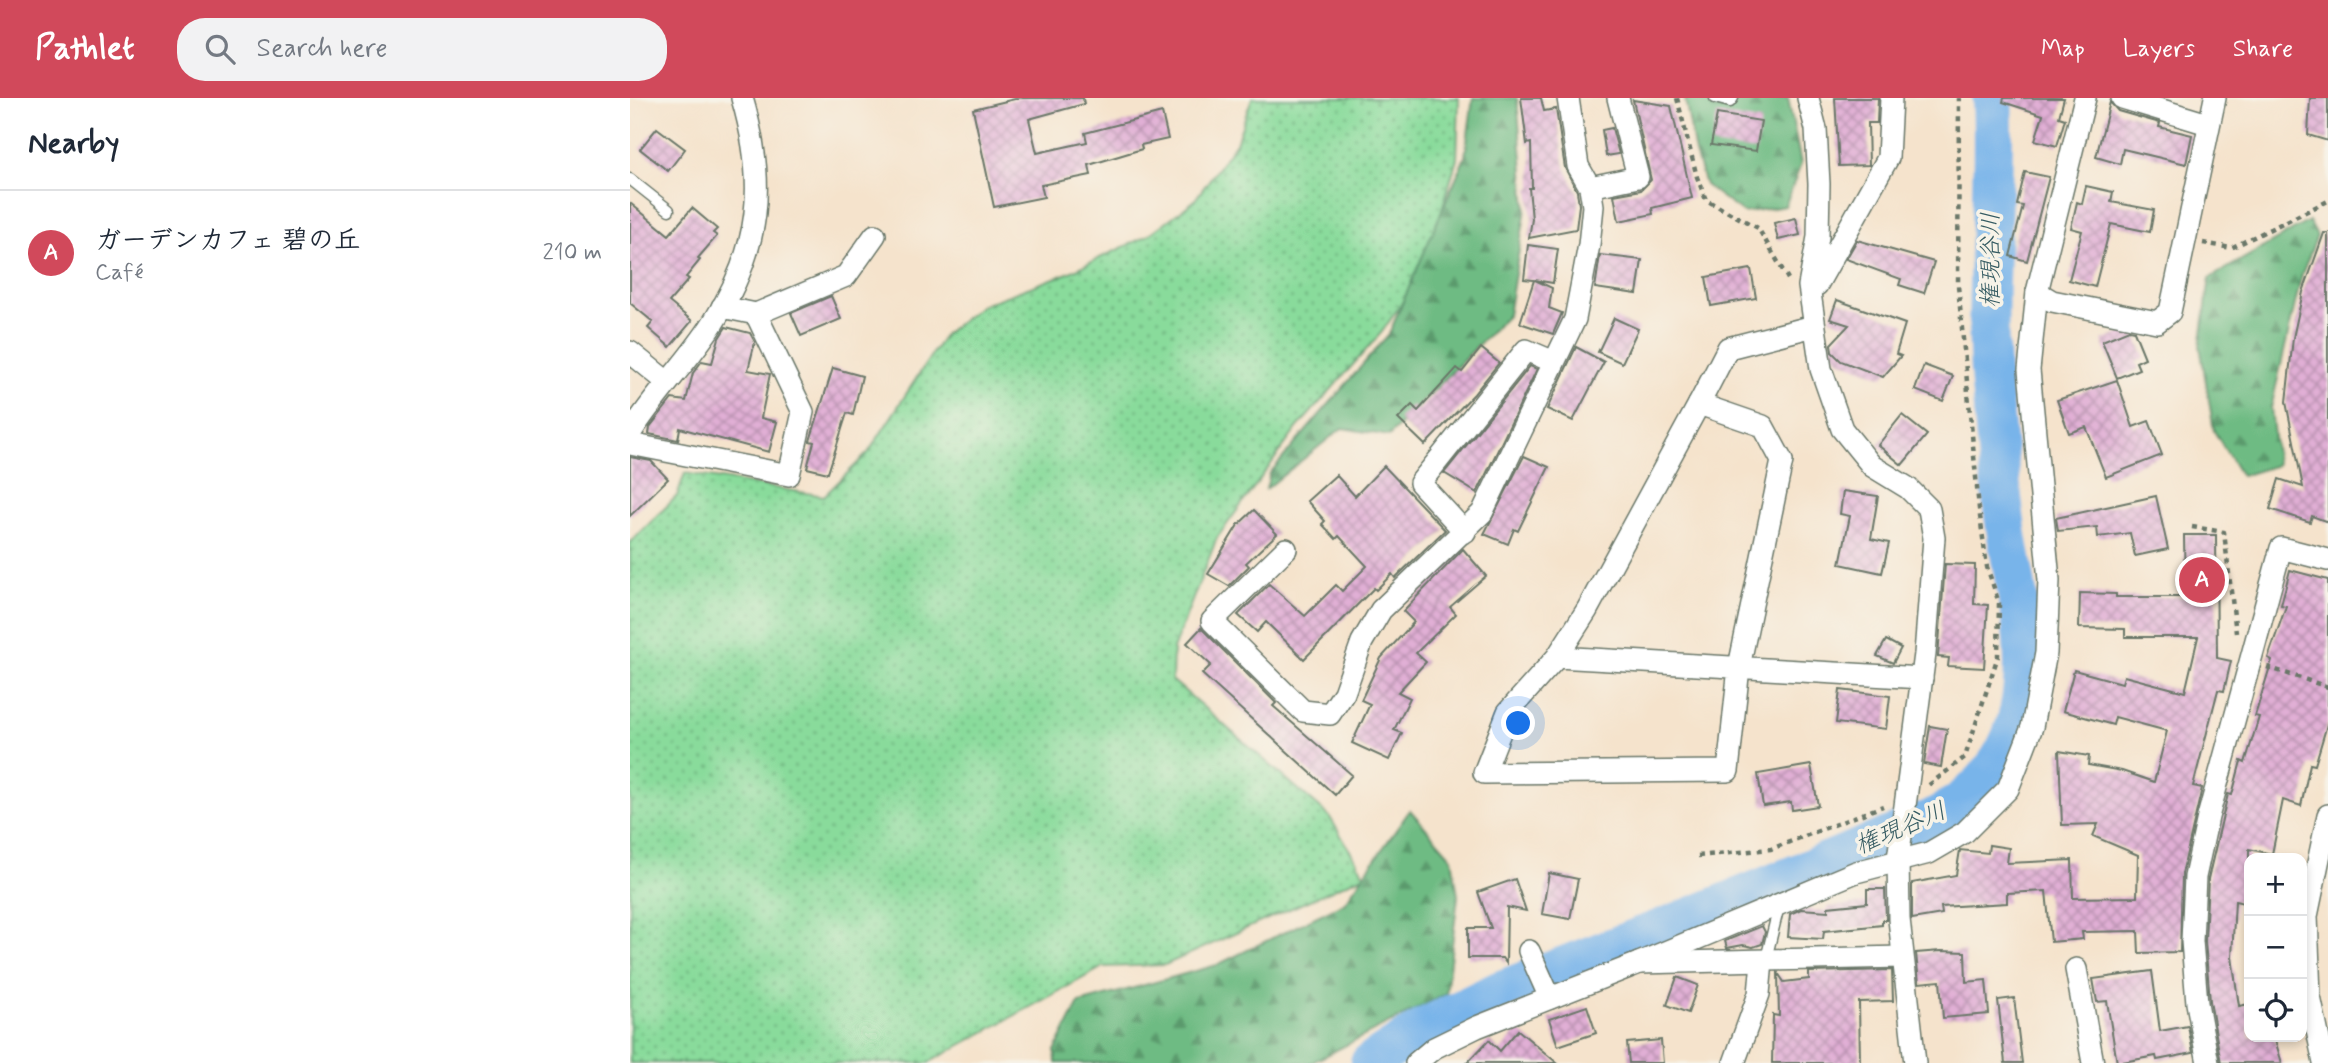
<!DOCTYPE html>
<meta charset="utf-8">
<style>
body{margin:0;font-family:Mynerve,"Klee One",sans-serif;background:#f2f2f3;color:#1f2937}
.controls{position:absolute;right:21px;bottom:21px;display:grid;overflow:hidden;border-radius:14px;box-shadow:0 4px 10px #0003}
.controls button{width:63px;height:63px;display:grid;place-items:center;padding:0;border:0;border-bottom:2px solid #e0e1e3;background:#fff;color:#1f2937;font:35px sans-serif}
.you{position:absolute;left:889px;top:626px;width:24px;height:24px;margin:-18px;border:5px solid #fff;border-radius:50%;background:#1a73e8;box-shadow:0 0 0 10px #1a73e833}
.badge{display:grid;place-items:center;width:46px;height:46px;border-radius:50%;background:#d1495b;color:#fff;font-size:23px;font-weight:700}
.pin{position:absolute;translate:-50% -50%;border:4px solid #fff;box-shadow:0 2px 7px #0006}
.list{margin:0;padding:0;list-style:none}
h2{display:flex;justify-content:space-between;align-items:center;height:91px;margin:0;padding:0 28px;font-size:30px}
h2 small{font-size:23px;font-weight:400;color:#747a83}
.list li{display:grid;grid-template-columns:46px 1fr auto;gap:21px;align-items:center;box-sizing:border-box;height:126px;padding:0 28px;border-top:2px solid #e0e1e3}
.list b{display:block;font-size:26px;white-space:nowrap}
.list p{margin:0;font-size:23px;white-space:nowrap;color:#747a83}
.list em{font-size:23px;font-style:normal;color:#747a83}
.icon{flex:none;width:38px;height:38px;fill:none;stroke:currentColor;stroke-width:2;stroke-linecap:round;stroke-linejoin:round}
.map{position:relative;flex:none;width:1698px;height:965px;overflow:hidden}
header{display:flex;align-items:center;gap:42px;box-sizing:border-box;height:98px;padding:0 35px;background:#d1495b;color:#fff}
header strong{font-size:33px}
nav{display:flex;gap:38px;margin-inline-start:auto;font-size:24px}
.search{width:490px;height:63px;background:#f2f2f3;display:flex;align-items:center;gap:18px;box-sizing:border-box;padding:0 24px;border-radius:28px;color:#747a83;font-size:26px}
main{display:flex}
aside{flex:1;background:#fff}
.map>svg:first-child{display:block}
.grass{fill:url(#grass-dots);stroke:#548c68;stroke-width:2}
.forest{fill:url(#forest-firs);stroke:#467c5c;stroke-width:2}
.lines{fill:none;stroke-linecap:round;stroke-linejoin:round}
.river{stroke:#78b4ea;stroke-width:40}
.building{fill:url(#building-cross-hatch)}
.lane-casing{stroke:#6a7769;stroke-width:13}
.street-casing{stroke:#6a7769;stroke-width:24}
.path{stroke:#6a7769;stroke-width:4.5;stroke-dasharray:5 5;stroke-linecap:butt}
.lane{stroke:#fff;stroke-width:10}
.street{stroke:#fff;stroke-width:21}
.labels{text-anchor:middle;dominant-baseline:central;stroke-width:7;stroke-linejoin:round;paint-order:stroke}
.water-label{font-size:24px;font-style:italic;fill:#355b62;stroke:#f7f3e8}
</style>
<header>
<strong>Pathlet</strong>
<div class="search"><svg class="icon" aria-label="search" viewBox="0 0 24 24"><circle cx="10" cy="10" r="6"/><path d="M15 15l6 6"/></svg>Search here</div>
<nav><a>Map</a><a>Layers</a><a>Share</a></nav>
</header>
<main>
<aside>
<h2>Nearby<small></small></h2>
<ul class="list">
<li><span class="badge">A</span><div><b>ガーデンカフェ 碧の丘</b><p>Café</p></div><em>210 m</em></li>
</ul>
</aside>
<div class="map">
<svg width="1698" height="965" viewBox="0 0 1698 965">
<defs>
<pattern id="grass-dots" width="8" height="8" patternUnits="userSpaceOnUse" patternTransform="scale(1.75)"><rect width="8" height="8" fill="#89db9b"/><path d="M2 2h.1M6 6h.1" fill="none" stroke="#6fb37f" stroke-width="1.8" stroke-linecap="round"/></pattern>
<pattern id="forest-firs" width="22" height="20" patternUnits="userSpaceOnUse" patternTransform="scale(1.75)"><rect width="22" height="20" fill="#6ebb83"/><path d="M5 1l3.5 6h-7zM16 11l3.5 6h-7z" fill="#5a996c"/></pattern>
<pattern id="building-cross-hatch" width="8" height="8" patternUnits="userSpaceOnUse" patternTransform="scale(1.75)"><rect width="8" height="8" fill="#e1afd5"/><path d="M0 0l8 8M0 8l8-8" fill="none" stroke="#b690ae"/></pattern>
</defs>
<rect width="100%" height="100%" fill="#f7f3e8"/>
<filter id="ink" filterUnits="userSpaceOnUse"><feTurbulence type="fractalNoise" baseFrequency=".0143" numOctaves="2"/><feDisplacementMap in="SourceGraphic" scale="14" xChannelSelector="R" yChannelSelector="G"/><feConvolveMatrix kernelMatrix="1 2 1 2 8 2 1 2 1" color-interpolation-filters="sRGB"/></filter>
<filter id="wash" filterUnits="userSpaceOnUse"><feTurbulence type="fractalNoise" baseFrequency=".00686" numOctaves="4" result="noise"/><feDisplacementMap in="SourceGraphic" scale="28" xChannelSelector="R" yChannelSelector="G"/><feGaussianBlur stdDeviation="1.57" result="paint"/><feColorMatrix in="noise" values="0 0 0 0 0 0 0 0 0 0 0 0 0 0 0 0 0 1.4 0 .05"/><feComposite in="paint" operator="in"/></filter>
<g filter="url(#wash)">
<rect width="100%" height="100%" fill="#f5e3cc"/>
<polygon class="grass" points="622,0 829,0 827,61 807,128 784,187 752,234 668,329 587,440 543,551 542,582 699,718 735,777 535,867 473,869 298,965 0,965 0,445 47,398 55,375 194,398 238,355 315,236 352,207 438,175 517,138 564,103 606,45"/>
<g class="forest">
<polygon points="843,0 887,0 896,111 878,217 759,338 712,330 636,391 640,375 759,236 835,59"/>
<polygon points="1055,0 1158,0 1171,66 1155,108 1113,115 1075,87 1065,55"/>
<polygon points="1679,123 1687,138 1672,176 1641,310 1647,367 1611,378 1584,333 1570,248 1580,180"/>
<polygon points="780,712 822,760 828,798 816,896 681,965 426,965 425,953 449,905 587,867 714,805"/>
</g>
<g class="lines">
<path class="river" d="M740,965L795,929L869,893L1049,824L1302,721C1346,699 1378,663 1389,614C1403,551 1384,487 1375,424C1369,379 1365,333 1361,287C1353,192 1367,95 1362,0"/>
</g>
<g id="blocks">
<g class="building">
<polygon points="389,0 453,0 454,6 399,21 407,55 457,44 455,35 532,15 538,41 511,47 512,51 459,67 461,77 411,87 414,99 364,109 343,11"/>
<polygon points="891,0 911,0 914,13 926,11 935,70 947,93 949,107 946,131 899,140 902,121 899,90 902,90 901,45 897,46"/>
<polygon points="1205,0 1248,0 1247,25 1238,25 1239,67 1209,68"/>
<polygon points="1374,0 1434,0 1429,19 1435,21 1427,48 1405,42 1413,17 1373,4"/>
<polygon points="1680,0 1698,0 1698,43 1678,37"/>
<polygon points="1003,2 1041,8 1062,100 1022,110 1023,116 989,123 984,97 1011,92 1021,82"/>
<polygon points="1480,4 1488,13 1530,25 1529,29 1562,37 1556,66 1493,51 1490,66 1466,59"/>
<polygon points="1087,16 1131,23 1126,53 1081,47"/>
<polygon points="27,30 55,51 38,73 10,51"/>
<polygon points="982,30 989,56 976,58 972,32"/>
<polygon points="1395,74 1419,79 1397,163 1380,158 1393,108 1387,107"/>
<polygon points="1456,88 1483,94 1481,104 1524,112 1520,134 1481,126 1465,189 1439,182 1452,133 1441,130 1447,104 1452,106"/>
<polygon points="0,105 39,137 62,110 87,131 83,135 87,138 68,160 70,162 56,179 59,181 39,204 62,223 40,249 18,230 23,224 0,205"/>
<polygon points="1166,120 1170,137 1148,142 1144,125"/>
<polygon points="1694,135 1698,135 1698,424 1682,418 1680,424 1640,411 1649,381 1673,389 1656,304 1663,240 1673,194"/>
<polygon points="1227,142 1304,164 1294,195 1269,187 1271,181 1216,161"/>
<polygon points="898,147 928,151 923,185 905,182 922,190 919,210 932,215 923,236 890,225 904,182 894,181"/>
<polygon points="970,157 1012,162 1007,196 965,190"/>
<polygon points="1121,171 1126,200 1081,208 1076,179"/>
<polygon points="201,198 211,221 171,238 161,215"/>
<polygon points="1207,202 1275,226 1266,256 1271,258 1253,279 1211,263 1202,254 1201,246 1219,227 1200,221"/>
<polygon points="984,220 1008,231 992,265 968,254"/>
<polygon points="96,229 120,235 125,244 118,272 140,276 131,320 147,324 139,354 50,330 48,342 19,336 20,329 42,301 56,303 63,275 72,263 82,265 89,240"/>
<polygon points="1499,232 1504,233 1515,260 1506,264 1509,271 1487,280 1472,243"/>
<polygon points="946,249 974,264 943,323 917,311"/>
<polygon points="851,250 869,265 844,296 795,347 768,321 782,307 788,313 827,270 832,274"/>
<polygon points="1294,267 1323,278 1313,303 1285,292"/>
<polygon points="900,268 907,271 847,395 814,375"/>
<polygon points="203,270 232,278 223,317 217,315 198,375 177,370 184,344 180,343"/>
<polygon points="1487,282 1503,329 1519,323 1532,357 1476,379 1456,329 1439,335 1427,302"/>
<polygon points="1272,317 1297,337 1272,367 1248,347"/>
<polygon points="894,358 919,369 888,433 884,431 878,446 854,436"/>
<polygon points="0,359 21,363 38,381 0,418"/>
<polygon points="754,368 815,432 765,480 762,476 746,492 744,490 674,561 636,524 627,534 608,517 639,486 675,518 706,487 712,493 737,468 709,438 706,441 692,426 695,423 677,403 706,377 725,398"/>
<polygon points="1213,393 1248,398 1241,441 1259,445 1252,475 1210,466 1220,418 1210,416"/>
<polygon points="1526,398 1538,451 1505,458 1500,435 1468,439 1467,429 1428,433 1426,420"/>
<polygon points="624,412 647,436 616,465 619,468 599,488 578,476 608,427"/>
<polygon points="1554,437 1586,437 1587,560 1601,563 1594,593 1588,592 1563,688 1572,690 1552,776 1550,854 1509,855 1508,833 1452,834 1453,841 1421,844 1416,793 1377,795 1377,805 1311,809 1312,816 1282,821 1282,785 1326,777 1330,752 1358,755 1359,747 1379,750 1377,765 1442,762 1443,800 1507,799 1508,757 1463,738 1468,726 1432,727 1429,653 1459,658 1458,667 1492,673 1524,684 1537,633 1485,619 1483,627 1433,613 1444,572 1492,585 1494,578 1555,594 1568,539 1495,539 1495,531 1449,530 1450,495 1486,496 1486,499 1555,499"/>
<polygon points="833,451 856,478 820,509 826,516 786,555 796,564 768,594 780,600 764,632 772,635 759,662 722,645 740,606 731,602 751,560 784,524 773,513"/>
<polygon points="1315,466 1345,467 1344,506 1358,507 1354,570 1318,568 1319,560 1308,559"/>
<polygon points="1660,472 1698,482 1698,623 1685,667 1680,666 1671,708 1653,702 1642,756 1619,751 1619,806 1605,803 1602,859 1609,908 1619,906 1619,939 1644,939 1652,965 1591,965 1580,903 1575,843 1578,781 1598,696 1602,697 1611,663 1615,665 1629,619 1625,618 1642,562 1638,560 1656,508 1651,507"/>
<polygon points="571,530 646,605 643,608 722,677 705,697 572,576 581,567 557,545"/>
<polygon points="1256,542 1271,550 1263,565 1247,558"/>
<polygon points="1210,592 1260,598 1256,631 1206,625"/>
<polygon points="1300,628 1317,631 1311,669 1294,666"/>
<polygon points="1181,667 1188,708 1162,712 1161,704 1133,708 1128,676"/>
<polygon points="919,775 948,781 940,821 912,816"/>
<polygon points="885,781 896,813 877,809 876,865 872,860 838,860 838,830 861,830 848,794"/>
<polygon points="1237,791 1255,791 1256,822 1252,822 1252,827 1194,833 1193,841 1158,839 1160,816 1171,811 1198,813 1198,809 1237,805"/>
<polygon points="1132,828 1135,834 1132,846 1123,849 1113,847 1097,850 1095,843"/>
<polygon points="1311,853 1335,854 1336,884 1356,882 1359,916 1313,920 1310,883 1289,885 1286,855"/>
<polygon points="1262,872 1263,903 1229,904 1230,965 1142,965 1143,917 1149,918 1148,875 1154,884 1179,881 1179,874"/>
<polygon points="1522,873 1530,933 1558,928 1563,955 1527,962 1526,958 1487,965 1477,903 1467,904 1463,881"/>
<polygon points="1047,879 1068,887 1058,915 1037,907"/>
<polygon points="1384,900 1392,965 1375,965 1368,902"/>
<polygon points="957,908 966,935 928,948 919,921"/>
<polygon points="888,932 927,965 837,965 859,942 870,953"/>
<polygon points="1031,942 1033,965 999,965 997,945"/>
</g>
</g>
</g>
<g filter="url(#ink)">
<use href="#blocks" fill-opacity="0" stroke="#6a7769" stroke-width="2"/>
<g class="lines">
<defs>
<g id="lane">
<polyline points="1085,0 1100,4 1103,0"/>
<polyline points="0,81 39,112"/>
<polyline points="1133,862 1138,853 1149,808"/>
</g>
<g id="street">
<polyline points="1178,0 1186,31 1189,86 1188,139 1179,188 1191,271 1212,331 1242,368 1278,390 1299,411 1304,440 1295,556 1268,761 1269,821 1285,965"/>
<polyline points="1492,0 1578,26"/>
<polyline points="960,89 1008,79 988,0"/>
<polyline points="1187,187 1258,60 1261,0"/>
<polyline points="1407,194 1422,203 1527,224 1540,214 1585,0"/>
<polyline points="126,216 216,178 245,137"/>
<polyline points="0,254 37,284"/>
<polyline points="1069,306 1098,250 1184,228"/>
<path d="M0,336C24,297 58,264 83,225C131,150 137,85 112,0"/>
<polyline points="0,346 159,377 173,314 126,216 92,209"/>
<polyline points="835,434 790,385 896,252 924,264"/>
<polyline points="656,451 582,523 673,613 700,616 714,595 732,544 751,512 852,415 945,221 959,147 963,108 960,89 948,68 938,0"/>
<polyline points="927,559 957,512 1069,306 1133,328 1152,363 1109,569 1098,673 854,675 878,614 927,559 1292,580"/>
<polyline points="899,853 920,900"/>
<polyline points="1009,865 1226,774 1299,755 1335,734 1378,691 1402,629 1416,555 1419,482 1399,272 1407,194 1455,0"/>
<polyline points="1446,871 1463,965"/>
<polyline points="786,965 804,950 847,929 1009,865 1272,859"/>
<polyline points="1104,965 1129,896 1132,863"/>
<polyline points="1578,965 1567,905 1562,843 1565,779 1578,719 1651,450 1698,462"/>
<polyline points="1694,965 1680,899 1677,818 1698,717"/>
</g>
</defs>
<use href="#lane" class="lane-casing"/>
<use href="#street" class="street-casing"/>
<g class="path">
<polyline points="1047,0 1067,79 1076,102 1128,130 1158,181"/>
<polyline points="1573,145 1601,150 1698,103"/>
<polyline points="1562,429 1594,434 1606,535"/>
<polyline points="1637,569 1698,589"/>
<polyline points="1299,687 1335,659 1368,558 1369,505 1357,469 1349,411 1328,188 1329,0"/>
<polyline points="1068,758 1141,751 1253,708"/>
</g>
<use href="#lane" class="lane"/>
<use href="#street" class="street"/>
</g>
</g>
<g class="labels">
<g class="water-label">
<text transform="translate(1361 162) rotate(-90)">権現谷川</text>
<text transform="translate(1271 731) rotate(-23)">権現谷川</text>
</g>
</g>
</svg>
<div class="controls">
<button>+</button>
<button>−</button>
<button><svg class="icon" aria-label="locate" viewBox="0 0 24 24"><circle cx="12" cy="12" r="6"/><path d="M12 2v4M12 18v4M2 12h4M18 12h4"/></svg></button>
</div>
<div class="you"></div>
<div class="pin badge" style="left:1572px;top:482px">A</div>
</div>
</main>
